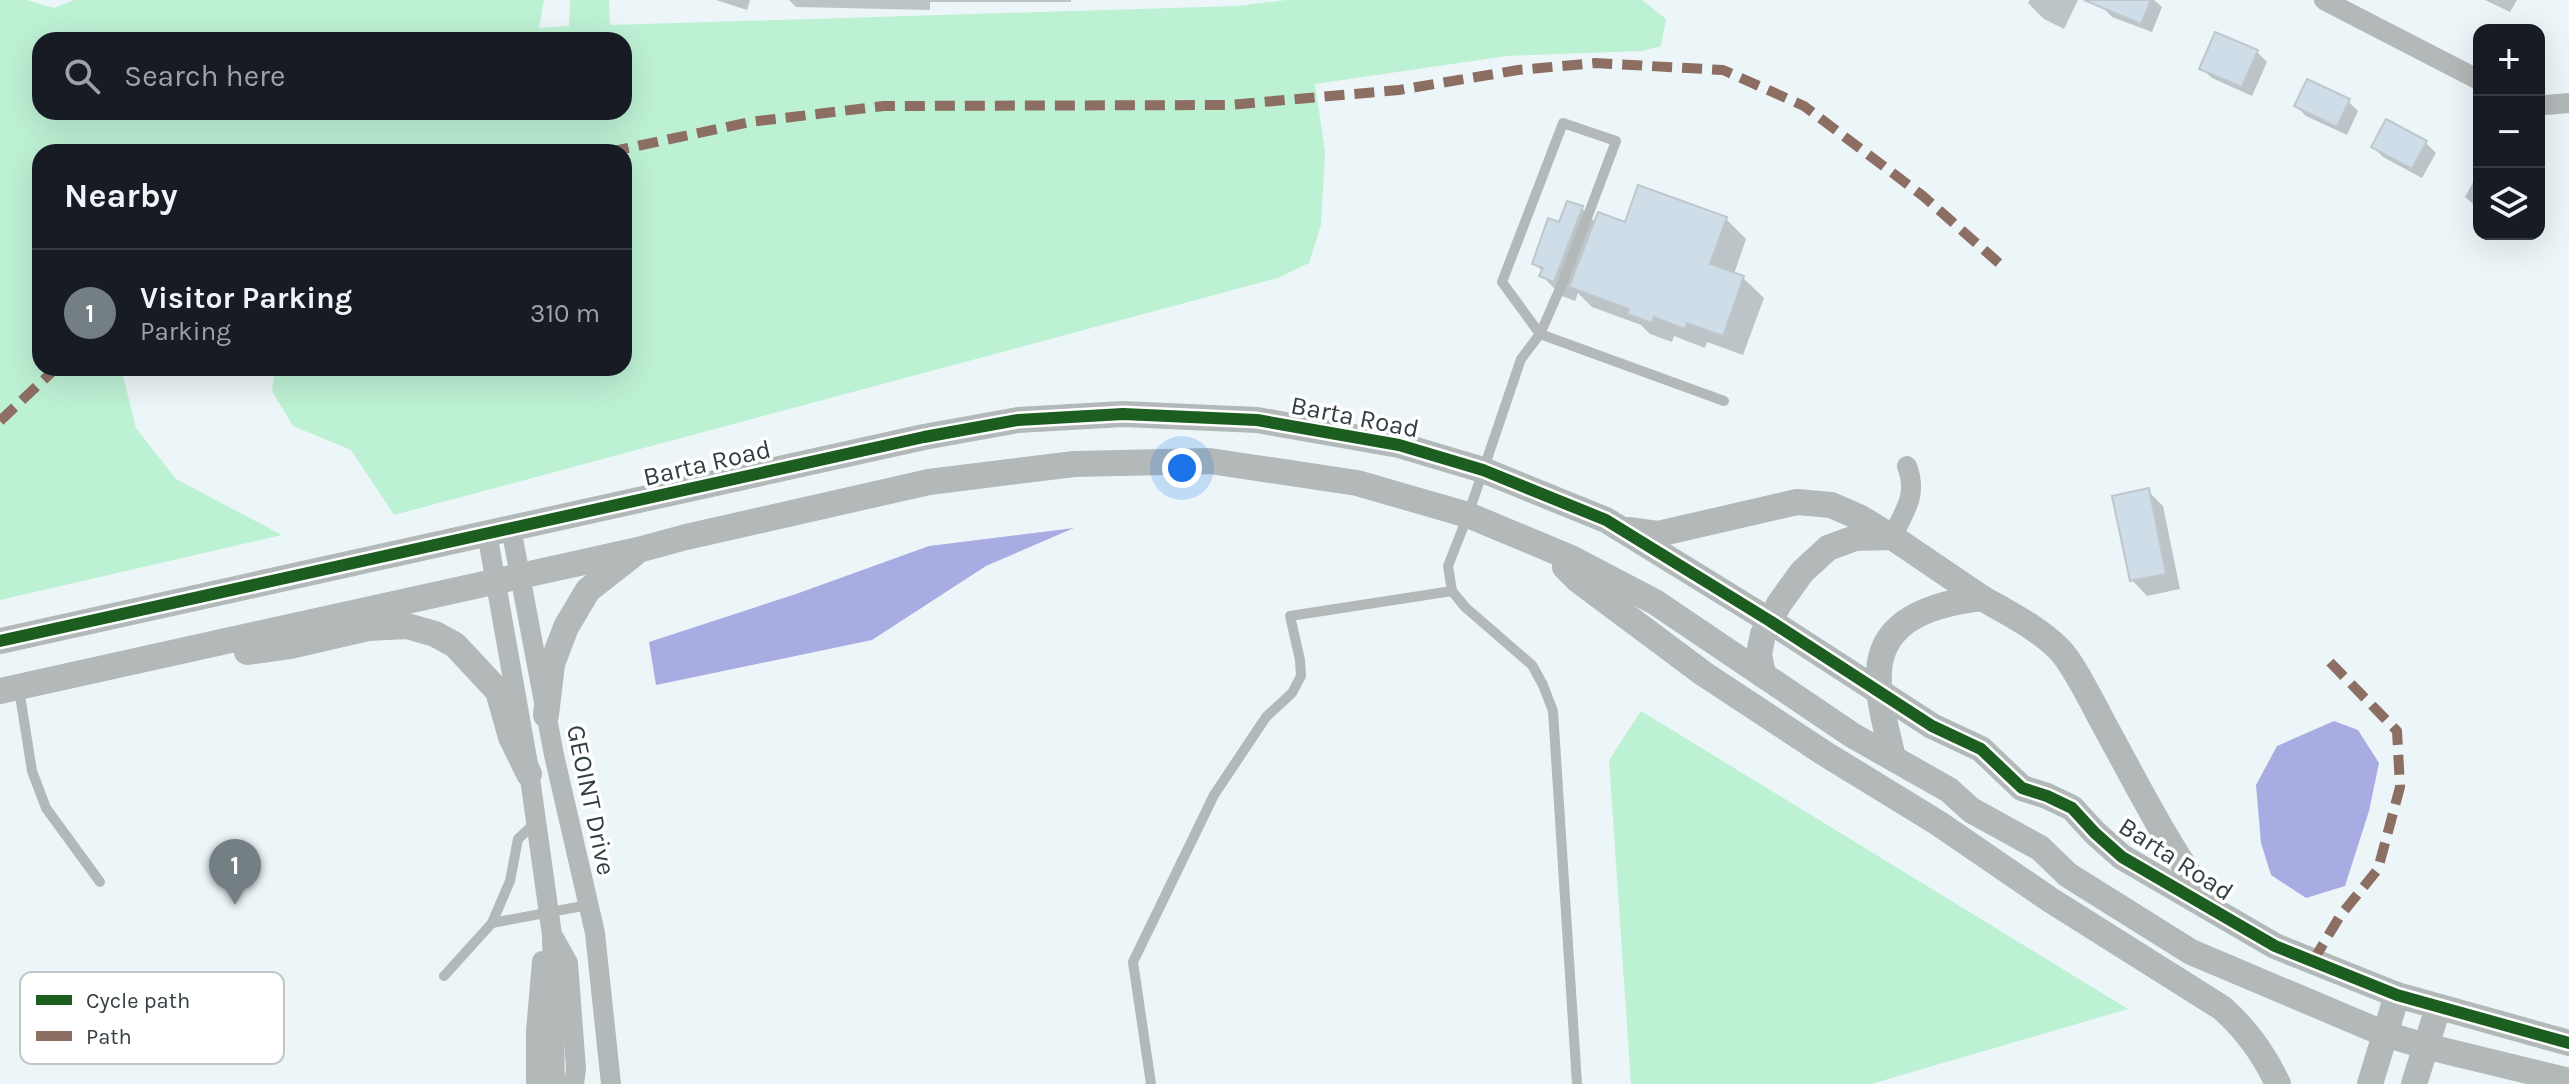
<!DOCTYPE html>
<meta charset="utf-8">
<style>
body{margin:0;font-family:Karla,sans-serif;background:#20242c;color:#f1f3f6}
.controls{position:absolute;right:24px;top:24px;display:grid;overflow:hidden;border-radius:16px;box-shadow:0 8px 32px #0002}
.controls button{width:72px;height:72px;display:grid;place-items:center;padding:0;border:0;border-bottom:2px solid #363941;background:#171b24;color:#f1f3f6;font:40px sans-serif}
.you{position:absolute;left:1182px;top:468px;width:28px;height:28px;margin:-20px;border:6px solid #fff;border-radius:50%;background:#1a73e8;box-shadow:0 0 0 12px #1a73e833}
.badge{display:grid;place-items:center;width:52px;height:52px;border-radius:50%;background:#747f83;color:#fff;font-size:26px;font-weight:700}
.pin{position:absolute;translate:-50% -66px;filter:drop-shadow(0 2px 4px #0008)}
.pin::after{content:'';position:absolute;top:42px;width:28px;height:24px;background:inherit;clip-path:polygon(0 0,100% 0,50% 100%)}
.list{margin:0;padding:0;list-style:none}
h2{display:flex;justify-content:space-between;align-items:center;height:104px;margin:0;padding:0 32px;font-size:34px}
h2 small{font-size:26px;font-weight:400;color:#9ea1a6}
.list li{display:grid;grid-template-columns:52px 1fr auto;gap:24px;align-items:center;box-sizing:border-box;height:128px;padding:0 32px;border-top:2px solid #363941}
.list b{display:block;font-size:30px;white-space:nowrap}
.list p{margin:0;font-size:26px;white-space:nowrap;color:#9ea1a6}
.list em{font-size:26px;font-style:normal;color:#9ea1a6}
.icon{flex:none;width:44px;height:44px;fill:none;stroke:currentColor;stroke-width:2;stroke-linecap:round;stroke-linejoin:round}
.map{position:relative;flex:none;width:2569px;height:1084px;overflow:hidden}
.search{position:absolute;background:#171b24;box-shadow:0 8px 32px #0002;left:32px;top:32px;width:600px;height:88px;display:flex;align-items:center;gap:20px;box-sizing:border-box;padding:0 28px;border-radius:24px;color:#9ea1a6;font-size:30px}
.panel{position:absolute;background:#171b24;box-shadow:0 8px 32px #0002;left:32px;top:144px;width:600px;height:232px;border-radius:24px}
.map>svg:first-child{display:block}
.green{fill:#bdf1d4;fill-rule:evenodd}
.water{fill:#a9ace3}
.shadow{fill:#0003}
.building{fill:#cfdde8;stroke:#bfc7cc;stroke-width:2}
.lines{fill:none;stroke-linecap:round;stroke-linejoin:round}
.service{stroke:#b3b8b8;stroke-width:10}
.minor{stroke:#b3b8b8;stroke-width:20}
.tertiary{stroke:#b3b8b8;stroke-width:26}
.quiet{stroke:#8d6e63;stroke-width:10;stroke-dasharray:20 10;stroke-linecap:butt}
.cycleway-casing{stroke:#fff;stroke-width:17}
.cycleway{stroke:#1b5e20;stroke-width:12}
.labels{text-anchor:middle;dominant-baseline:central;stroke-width:7;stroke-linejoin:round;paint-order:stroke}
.street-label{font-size:26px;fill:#333f43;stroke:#fff}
.key{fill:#fff;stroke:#c2c5c7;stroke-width:2}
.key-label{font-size:22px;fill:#333f43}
</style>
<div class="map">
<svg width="2569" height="1084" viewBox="0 0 2569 1084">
<rect width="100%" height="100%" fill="#ecf6f9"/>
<g class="green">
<path d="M0,0H26L54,8L74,0H544L539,28L569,26L570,0H609L610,25L1236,6L1286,0H1642L1666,19L1661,46L1642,51L1507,56L1315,84L1325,151L1321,225L1309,263L1278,278L394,515L351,450L293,426L272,391L275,368H624V152H40V368H121L136,428L176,479L282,535L0,600ZM624,40V112H40V40Z"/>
<polygon points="1641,711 2128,1009 1871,1084 1631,1084 1609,760"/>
</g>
<g class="water">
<polygon points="1074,528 986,566 872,640 656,685 649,642 796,594 929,546"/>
<polygon points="2334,721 2358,730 2379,763 2369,811 2345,886 2306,898 2271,875 2261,843 2256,785 2277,746"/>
</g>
<g class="shadow">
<polygon points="716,0 750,0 747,10"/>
<polygon points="789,0 1071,0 1071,2 930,2 930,10 796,7"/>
<polygon points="2030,0 2078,0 2064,29 2044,19 2028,3"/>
<polygon points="2104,0 2154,0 2162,7 2152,32 2112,17 2102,7"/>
<polygon points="2485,0 2517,0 2510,12"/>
<polygon points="2257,52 2267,62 2252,96 2212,78 2202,69"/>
<polygon points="2348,101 2358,111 2347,135 2306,116 2296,106"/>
<polygon points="2426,143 2436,153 2422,178 2383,157 2373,147"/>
<polygon points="2479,171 2479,209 2465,197"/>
<polygon points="1582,208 1596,223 1626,224 1726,219 1746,239 1734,274 1743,278 1764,298 1743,355 1707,342 1705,348 1674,336 1672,342 1650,334 1641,325 1592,307 1578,293 1575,301 1562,296 1542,276 1543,272 1534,263 1560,225"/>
<polygon points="2148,491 2163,506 2180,589 2147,596 2132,580"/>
</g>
<g class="building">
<polygon points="2084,0 2151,0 2141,24"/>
<polygon points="2215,32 2258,50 2242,87 2199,69"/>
<polygon points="2307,79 2350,99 2337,127 2294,106"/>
<polygon points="2386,119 2427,141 2412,169 2371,147"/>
<polygon points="1638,185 1727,217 1710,264 1744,276 1723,336 1687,323 1685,329 1654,317 1652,323 1627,314 1629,309 1569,287 1598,212 1625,222"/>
<polygon points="1567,201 1583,206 1554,282 1539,276 1543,268 1532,264 1548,218 1559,222"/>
<polygon points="2149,488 2166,574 2130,581 2112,496"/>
</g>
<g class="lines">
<g class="service">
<polyline points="19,689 32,771 46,808 100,882"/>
<polyline points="492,923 588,905"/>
<polyline points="444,976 492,923 510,881 518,839 535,823"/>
<polyline points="1151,1084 1133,962 1214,795 1266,717 1292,693 1301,676 1300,660 1290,616 1452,591"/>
<polyline points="1577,1084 1553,711 1543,685 1532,665 1465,607 1452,591 1448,566 1468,515 1521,359 1540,334 1562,284 1616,141 1563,123 1502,282 1540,334 1724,401"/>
</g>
<g class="minor">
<polyline points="2324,0 2479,80"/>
<polyline points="2539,103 2546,105 2569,103"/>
<polyline points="511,528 554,755 595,933 611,1084"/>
<polyline points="487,533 528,764 552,935 555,1084"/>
<path d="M1892,537C1905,510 1918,495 1907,466"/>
<polyline points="554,938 568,963 576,1069 574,1084"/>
<polyline points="536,1084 536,1031 542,961"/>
</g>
<g class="tertiary">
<polyline points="1628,530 1658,534 1797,502 1831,505 1861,518 1892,537"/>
<path d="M1565,567L1578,580L1704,674L1827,755L1938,823L2049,899L2222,1008C2247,1030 2264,1054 2278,1084"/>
<polyline points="0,641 924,437 1018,420 1123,414 1257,420 1399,445 1483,470 1606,520 1770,621 1932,726 1981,749 2022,788 2047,796 2072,808 2095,833 2122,857 2275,946 2397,995 2569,1043"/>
<polyline points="247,652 290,646 368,628 407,626 435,634 455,645 498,691 511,737 529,774"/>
<polyline points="1763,675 1759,654 1763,634 1779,604 1802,572 1828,548 1855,538 1892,537 1982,598"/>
<polyline points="0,691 638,550 686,537 929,482 1074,464 1210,461 1357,483 1468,515 1571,558 1655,602 1852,735 1949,790 1971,810 2040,848 2068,875 2191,952 2385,1034 2425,1046 2569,1081"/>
<polyline points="546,715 552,664 566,627 588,590 634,554"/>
<path d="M1893,758C1887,730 1877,699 1879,671C1882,617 1938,603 1982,598C2008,613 2038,628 2059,649C2074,664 2095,708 2106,728C2139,788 2169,849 2210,903"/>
<polyline points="2370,1084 2397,995"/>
<polyline points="2414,1084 2438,1008"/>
</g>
<g class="quiet">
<polyline points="609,152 750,122 884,106 1229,105 1399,90 1518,70 1595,63 1723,70 1804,106 1923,196 2000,264"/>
<polyline points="0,421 56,368"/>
<polyline points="2313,961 2340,916 2378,869 2400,787 2397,731 2325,657"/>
</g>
<defs>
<polyline id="cycleway" points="0,641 924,437 1018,420 1123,414 1257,420 1399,445 1483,470 1606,520 1770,621 1932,726 1981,749 2022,788 2047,796 2072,808 2095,833 2122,857 2275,946 2397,995 2569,1043"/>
</defs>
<use href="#cycleway" class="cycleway-casing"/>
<use href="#cycleway" class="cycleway"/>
</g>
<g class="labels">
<g class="street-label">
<text transform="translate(1355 417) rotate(11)">Barta Road</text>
<text transform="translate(707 463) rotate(-13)">Barta Road</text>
<text transform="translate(591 800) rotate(78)">GEOINT Drive</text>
<text transform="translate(2176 859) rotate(33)">Barta Road</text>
</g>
</g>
<rect x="20" y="972" width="264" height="92" rx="12" class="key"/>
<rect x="36" y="995" width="36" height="10" fill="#1b5e20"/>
<rect x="36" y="1031" width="36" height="10" fill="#8d6e63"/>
<g class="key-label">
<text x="86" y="1008">Cycle path</text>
<text x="86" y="1044">Path</text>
</g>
</svg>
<div class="controls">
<button>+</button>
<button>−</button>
<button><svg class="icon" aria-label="layers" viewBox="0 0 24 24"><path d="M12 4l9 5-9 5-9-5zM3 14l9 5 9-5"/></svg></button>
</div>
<div class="you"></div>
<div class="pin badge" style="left:235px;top:905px">1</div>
<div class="search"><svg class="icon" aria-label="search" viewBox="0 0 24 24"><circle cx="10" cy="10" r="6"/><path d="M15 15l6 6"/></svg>Search here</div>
<section class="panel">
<h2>Nearby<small></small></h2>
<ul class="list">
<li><span class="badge">1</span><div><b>Visitor Parking</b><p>Parking</p></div><em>310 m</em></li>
</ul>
</section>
</div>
